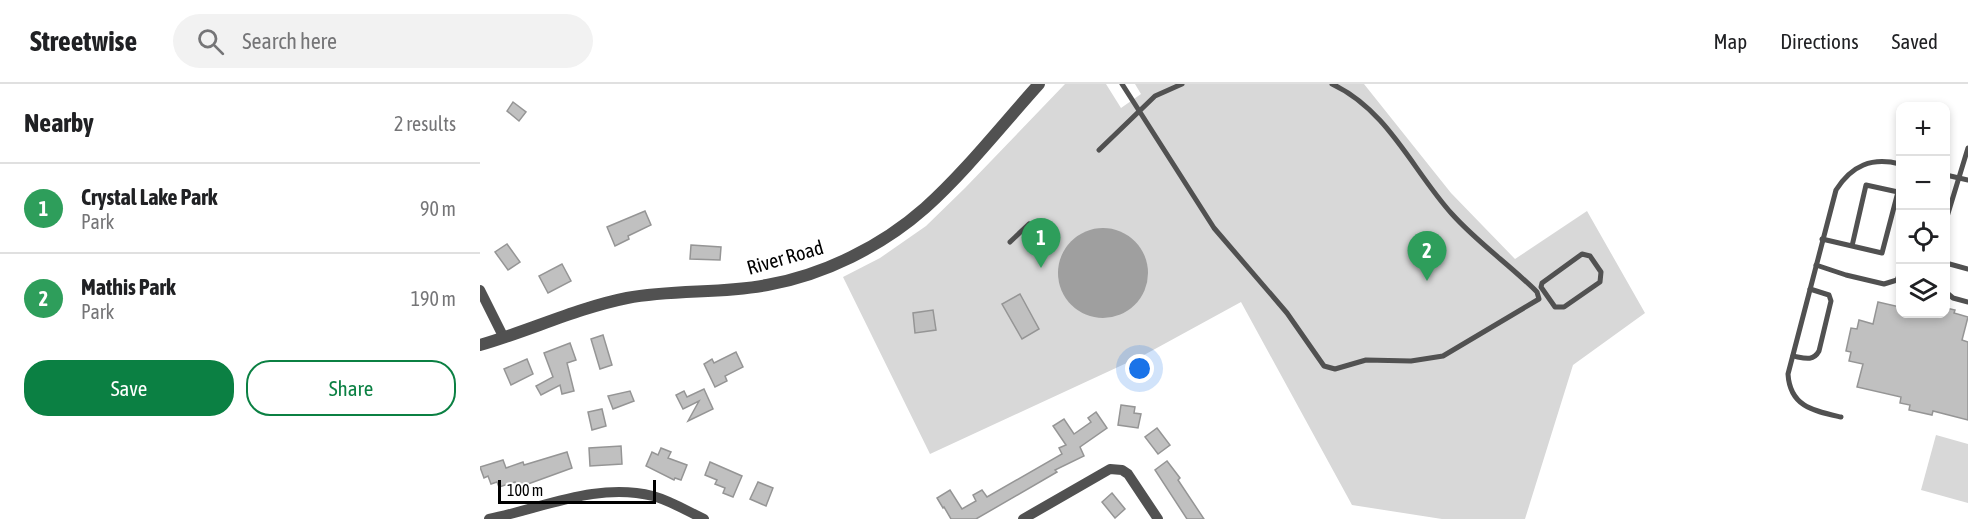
<!DOCTYPE html>
<meta charset="utf-8">
<style>
body{margin:0;font-family:"Asap Condensed",sans-serif;background:#f2f2f2;color:#202124}
.controls{position:absolute;right:18px;top:18px;display:grid;overflow:hidden;border-radius:12px;box-shadow:0 3px 9px #0003}
.controls button{width:54px;height:54px;display:grid;place-items:center;padding:0;border:0;border-bottom:2px solid #e0e0e0;background:#fff;color:#202124;font:30px sans-serif}
.scale{position:absolute;left:18px;bottom:15px;width:158px;box-sizing:border-box;padding-left:6px;border:3px solid #000;border-top:0;font-size:16px;line-height:21px;white-space:nowrap;color:#000;-webkit-text-stroke:4px #fff;paint-order:stroke}
.you{position:absolute;left:660px;top:285px;width:21px;height:21px;margin:-15px;border:4px solid #fff;border-radius:50%;background:#1a73e8;box-shadow:0 0 0 9px #1a73e833}
.badge{display:grid;place-items:center;width:39px;height:39px;border-radius:50%;background:#0b8043;color:#fff;font-size:20px;font-weight:700}
.pin{position:absolute;translate:-50% -50px;filter:drop-shadow(0 2px 3px #0008)}
.pin::after{content:'';position:absolute;top:32px;width:21px;height:18px;background:inherit;clip-path:polygon(0 0,100% 0,50% 100%)}
.list{margin:0;padding:0;list-style:none}
h2{display:flex;justify-content:space-between;align-items:center;height:78px;margin:0;padding:0 24px;font-size:26px}
h2 small{font-size:20px;font-weight:400;color:#757577}
.list li{display:grid;grid-template-columns:39px 1fr auto;gap:18px;align-items:center;box-sizing:border-box;height:90px;padding:0 24px;border-top:2px solid #e0e0e0}
.list b{display:block;font-size:22px;white-space:nowrap}
.list p{margin:0;font-size:20px;white-space:nowrap;color:#757577}
.list em{font-size:20px;font-style:normal;color:#757577}
.actions{display:flex;gap:12px;padding:18px 24px}
.actions a{flex:1;padding:14px 0;border:2px solid #0b8043;border-radius:24px;text-align:center;font-size:21px;color:#0b8043}
.actions .main{background:#0b8043;color:#fff}
.icon{flex:none;width:33px;height:33px;fill:none;stroke:currentColor;stroke-width:2;stroke-linecap:round;stroke-linejoin:round}
.map{position:relative;flex:none;width:1488px;height:435px;overflow:hidden}
header{display:flex;align-items:center;gap:36px;box-sizing:border-box;height:84px;padding:0 30px;background:#fff;border-bottom:2px solid #e0e0e0}
header strong{font-size:28px}
nav{display:flex;gap:33px;margin-inline-start:auto;font-size:21px}
.search{width:420px;height:54px;background:#f2f2f2;display:flex;align-items:center;gap:15px;box-sizing:border-box;padding:0 21px;border-radius:33px;color:#757577;font-size:22px}
main{display:flex}
aside{flex:1;background:#fff}
.map>svg:first-child{display:block}
.green{fill:#d8d8d8}
.water{fill:#9f9f9f}
.building{fill:#c0c0c0;stroke:#959595;stroke-width:1.5}
.lines{fill:none;stroke-linecap:round;stroke-linejoin:round}
.service{stroke:#515151;stroke-width:5}
.minor{stroke:#515151;stroke-width:10}
.tertiary{stroke:#515151;stroke-width:12}
.labels{text-anchor:middle;dominant-baseline:central;stroke-width:6;stroke-linejoin:round;paint-order:stroke}
.street-label{font-size:20px;fill:#000;stroke:#fff}
</style>
<header>
<strong>Streetwise</strong>
<div class="search"><svg class="icon" aria-label="search" viewBox="0 0 24 24"><circle cx="10" cy="10" r="6"/><path d="M15 15l6 6"/></svg>Search here</div>
<nav><a>Map</a><a>Directions</a><a>Saved</a></nav>
</header>
<main>
<aside>
<h2>Nearby<small>2 results</small></h2>
<ul class="list">
<li><span class="badge" style="background:#2e9e5b">1</span><div><b>Crystal Lake Park</b><p>Park</p></div><em>90 m</em></li>
<li><span class="badge" style="background:#2e9e5b">2</span><div><b>Mathis Park</b><p>Park</p></div><em>190 m</em></li>
</ul>
<div class="actions"><a class="main">Save</a><a>Share</a></div>
</aside>
<div class="map">
<svg width="1488" height="435" viewBox="0 0 1488 435">
<rect width="100%" height="100%" fill="#fff"/>
<g class="green">
<polygon points="585,0 626,0 641,24 661,10 655,0 884,0 971,109 1035,175 1107,127 1165,229 1093,281 1045,435 962,435 872,421 761,218 664,271 450,370 363,193 400,174 446,142 485,104"/>
<polygon points="1456,351 1488,360 1488,419 1441,406"/>
</g>
<circle class="water" cx="623" cy="189" r="45"/>
<g class="building">
<polygon points="33,18 46,28 39,37 27,27"/>
<polygon points="165,127 171,141 148,152 149,155 135,162 127,143"/>
<polygon points="27,160 40,178 28,186 15,168"/>
<polygon points="211,161 241,163 240,176 210,175"/>
<polygon points="82,180 91,197 68,209 59,192"/>
<polygon points="540,210 559,245 542,255 522,220"/>
<polygon points="1398,218 1420,223 1420,230 1466,230 1466,224 1475,226 1474,229 1488,233 1482,256 1488,258 1488,336 1453,327 1452,331 1429,326 1430,321 1420,319 1421,313 1377,303 1383,280 1369,277 1371,268 1366,267 1371,244 1377,245 1379,236 1393,240"/>
<polygon points="453,226 456,246 435,249 433,229"/>
<polygon points="123,251 132,281 120,285 111,255"/>
<polygon points="90,259 96,276 87,279 94,307 82,310 80,301 61,311 56,302 73,293 64,269"/>
<polygon points="256,268 263,283 245,292 247,297 235,303 224,280 232,275 234,279"/>
<polygon points="47,275 53,290 31,301 24,285"/>
<polygon points="224,305 233,325 208,337 219,317 203,325 196,311 204,307 207,313"/>
<polygon points="150,307 154,317 133,325 128,312"/>
<polygon points="641,321 655,323 654,329 661,330 658,344 638,341"/>
<polygon points="122,325 126,342 112,346 108,328"/>
<polygon points="616,328 627,344 600,363 604,372 575,386 577,388 496,435 471,435 464,423 463,424 457,414 470,406 482,425 496,417 493,411 502,406 507,413 582,370 579,364 586,361 573,342 584,335 594,350 611,338 608,334"/>
<polygon points="677,344 690,361 678,370 665,353"/>
<polygon points="141,362 142,380 110,382 109,364"/>
<polygon points="181,364 191,368 188,374 207,381 201,396 195,394 194,396 166,382 172,368 178,371"/>
<polygon points="87,368 92,384 37,404 35,398 19,403 17,398 11,400 8,392 4,394 0,383 23,376 26,384 43,378 44,381"/>
<polygon points="687,377 700,394 698,396 724,435 707,435 675,386"/>
<polygon points="230,378 262,392 253,413 243,409 245,404 235,400 237,396 225,391"/>
<polygon points="278,398 293,404 286,422 270,415"/>
<polygon points="632,409 645,425 635,434 622,418"/>
</g>
<g class="lines">
<g class="service">
<path d="M642,0L734,144L807,229L844,282L855,285L886,276L931,277L963,272L1059,215L1057,208C1030,181 998,159 972,130C933,87 908,26 852,0"/>
<polyline points="619,66 675,12 702,0"/>
<polyline points="1466,91 1488,96"/>
<polyline points="1466,136 1488,64"/>
<polyline points="1342,155 1402,169 1418,108 1386,101 1372,162"/>
<polyline points="530,158 549,140"/>
<polygon points="1102,170 1110,172 1121,188 1120,198 1084,223 1075,223 1061,203 1062,199"/>
<polyline points="1466,179 1488,185"/>
<polyline points="1336,181 1366,191 1404,200 1417,196 1420,189"/>
<polyline points="1466,208 1473,214 1488,218"/>
<path d="M1313,272C1324,274 1333,278 1339,267L1351,217L1349,211L1330,205"/>
<path d="M1361,333C1334,327 1310,323 1308,290L1356,106C1372,81 1392,73 1420,80"/>
</g>
<g class="minor">
<polyline points="0,206 24,254"/>
<path d="M9,435C63,424 117,398 173,412C191,417 207,427 224,435"/>
<polyline points="543,435 630,385 642,386 648,390 678,435"/>
</g>
<path class="tertiary" d="M0,261C49,247 97,224 147,214C194,205 241,210 287,201C344,191 402,162 445,124C486,87 522,41 559,0"/>
</g>
<g class="labels">
<g class="street-label">
<text transform="translate(305 173) rotate(-16)">River Road</text>
</g>
</g>
</svg>
<div class="controls">
<button>+</button>
<button>−</button>
<button><svg class="icon" aria-label="locate" viewBox="0 0 24 24"><circle cx="12" cy="12" r="6"/><path d="M12 2v4M12 18v4M2 12h4M18 12h4"/></svg></button>
<button><svg class="icon" aria-label="layers" viewBox="0 0 24 24"><path d="M12 4l9 5-9 5-9-5zM3 14l9 5 9-5"/></svg></button>
</div>
<div class="scale">100 m</div>
<div class="you"></div>
<div class="pin badge" style="left:561px;top:184px;background:#2e9e5b">1</div>
<div class="pin badge" style="left:947px;top:197px;background:#2e9e5b">2</div>
</div>
</main>
